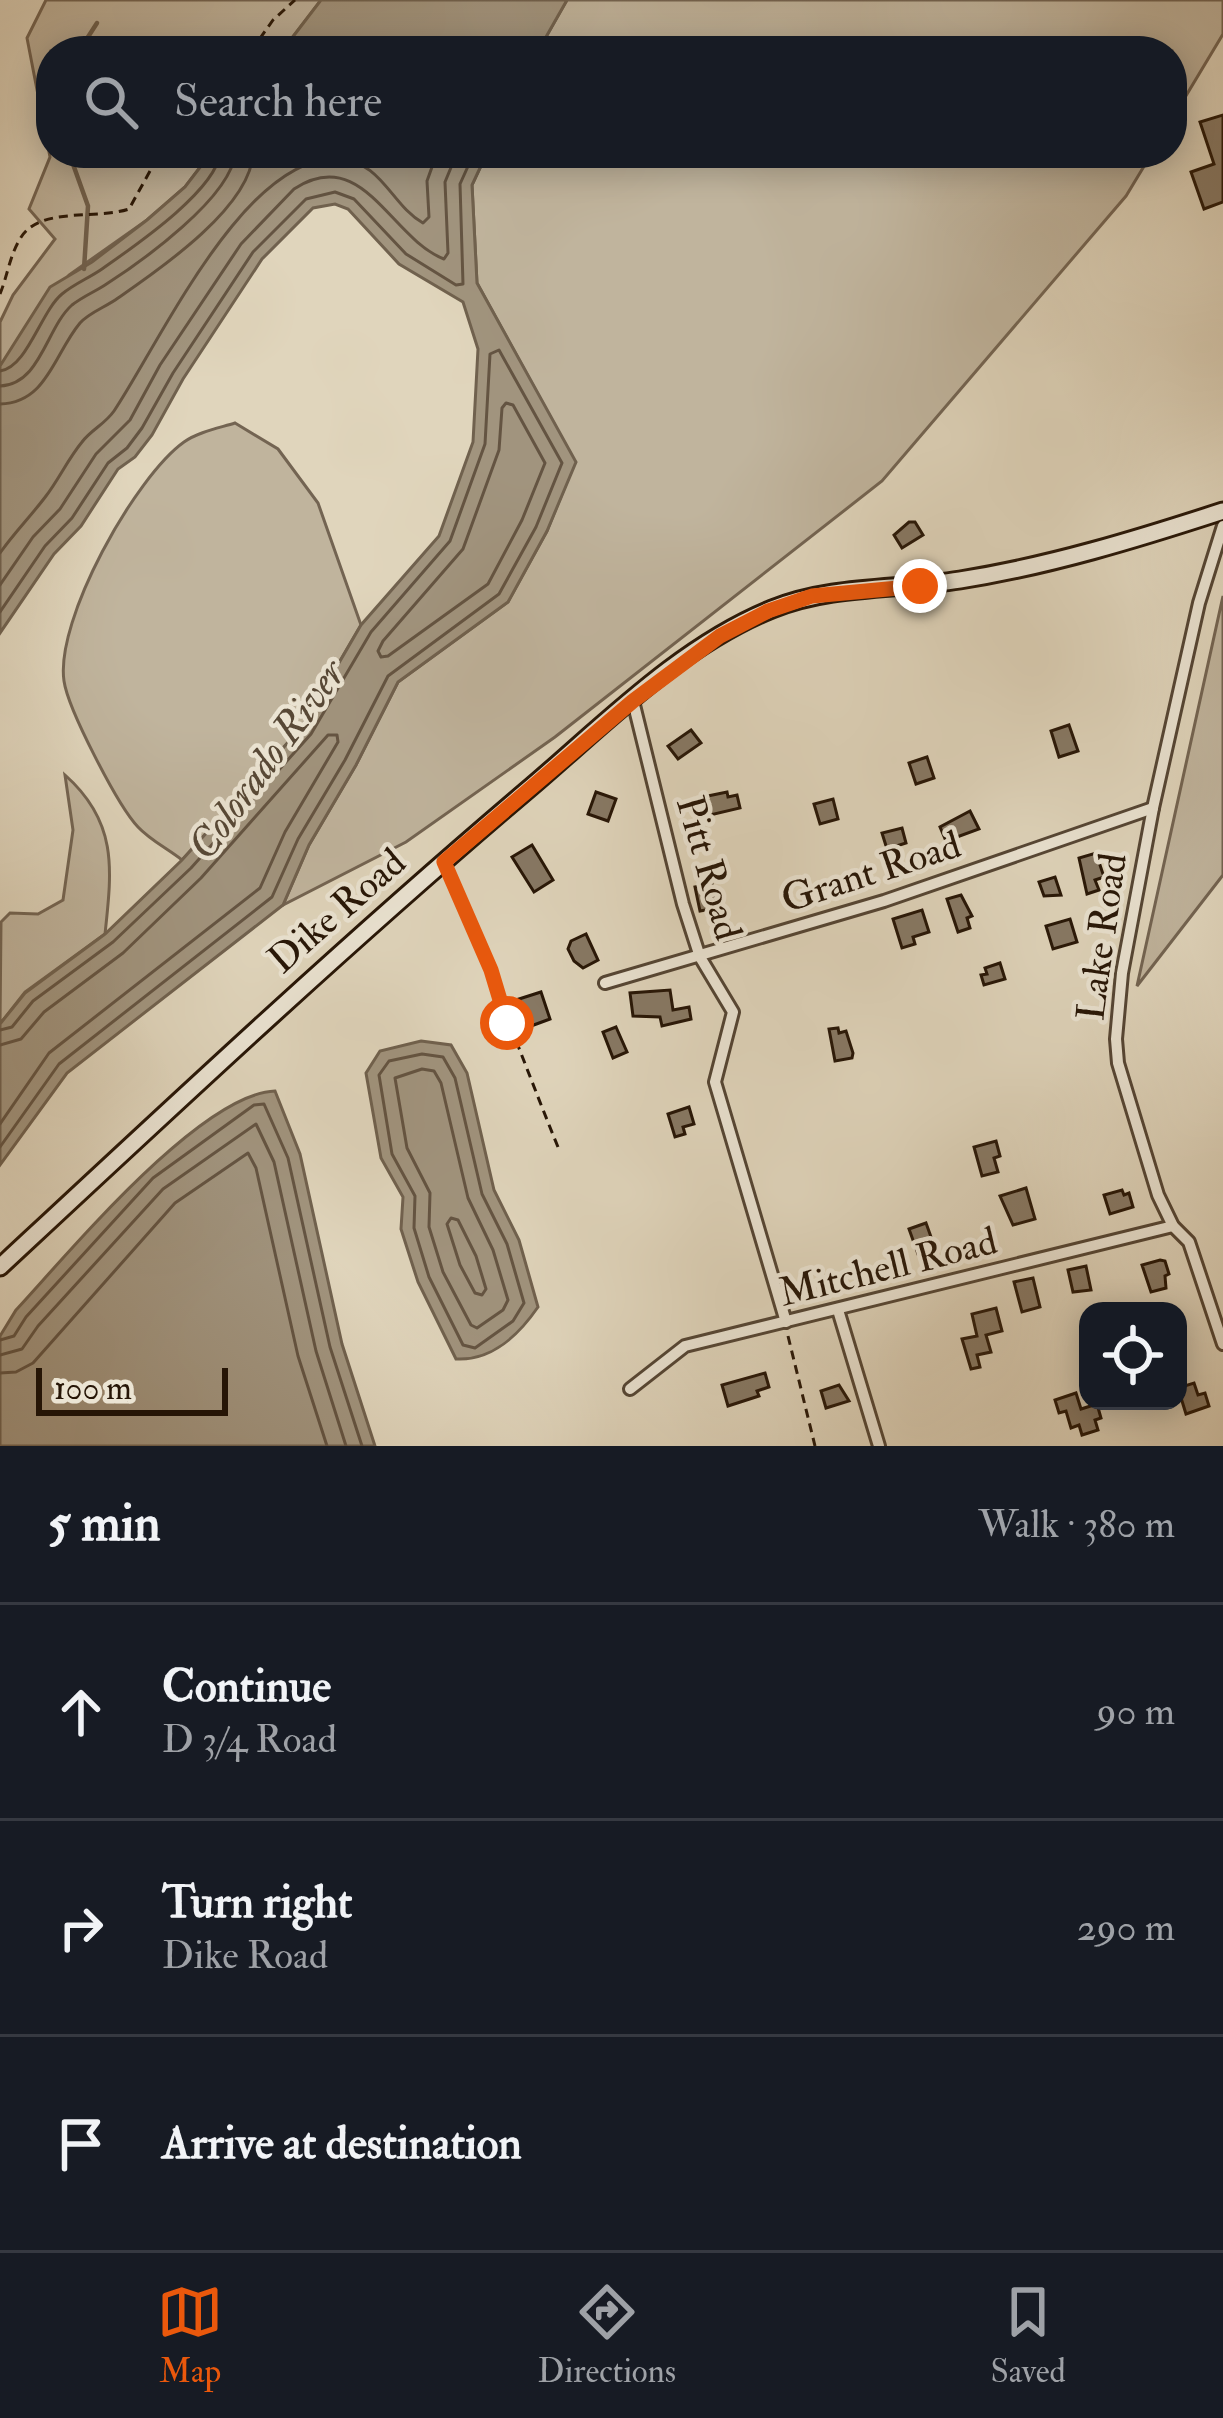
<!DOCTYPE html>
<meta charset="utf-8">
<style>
body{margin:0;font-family:"IM FELL Double Pica",serif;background:#242831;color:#f1f3f6}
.controls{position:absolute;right:36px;bottom:36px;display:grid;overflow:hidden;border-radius:24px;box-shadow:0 6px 30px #0003}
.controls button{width:108px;height:108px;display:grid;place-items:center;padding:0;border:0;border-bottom:3px solid #363941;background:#171b24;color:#f1f3f6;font:60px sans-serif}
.scale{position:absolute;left:36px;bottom:30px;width:192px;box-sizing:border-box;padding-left:12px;border:6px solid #261506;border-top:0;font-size:33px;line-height:42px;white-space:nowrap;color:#261506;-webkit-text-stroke:9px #ebe4d3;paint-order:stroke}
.stop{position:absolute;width:36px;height:36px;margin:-27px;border:9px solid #ea580c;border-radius:50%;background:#fff}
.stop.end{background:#ea580c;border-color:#fff;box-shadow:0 3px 12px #0008}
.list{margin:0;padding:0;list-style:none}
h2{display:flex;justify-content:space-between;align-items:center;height:156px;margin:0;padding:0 48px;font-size:51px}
h2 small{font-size:39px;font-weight:400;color:#9ea1a6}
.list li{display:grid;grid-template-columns:78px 1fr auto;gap:36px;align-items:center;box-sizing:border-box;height:216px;padding:0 48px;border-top:3px solid #363941}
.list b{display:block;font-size:45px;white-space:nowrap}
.list p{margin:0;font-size:39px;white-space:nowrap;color:#9ea1a6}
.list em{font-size:39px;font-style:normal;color:#9ea1a6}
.icon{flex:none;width:66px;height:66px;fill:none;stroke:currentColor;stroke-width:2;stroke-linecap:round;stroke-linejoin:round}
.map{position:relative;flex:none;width:1223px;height:1446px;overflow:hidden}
.search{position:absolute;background:#171b24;box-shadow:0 6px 30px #0003;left:36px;right:36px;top:36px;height:132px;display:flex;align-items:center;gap:30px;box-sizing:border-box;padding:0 42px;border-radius:48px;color:#9ea1a6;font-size:45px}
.sheet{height:804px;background:#171b24}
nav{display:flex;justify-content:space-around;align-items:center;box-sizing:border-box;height:168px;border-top:3px solid #363941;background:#171b24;font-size:33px;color:#9ea1a6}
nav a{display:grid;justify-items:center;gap:6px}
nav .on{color:#ea580c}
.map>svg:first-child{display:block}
.green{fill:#c0b49d;stroke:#736452;stroke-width:3}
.water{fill:#a1947e;stroke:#70614e;stroke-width:3}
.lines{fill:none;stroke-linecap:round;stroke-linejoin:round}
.shore{stroke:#645442;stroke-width:3}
.stream{stroke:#70614e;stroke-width:4.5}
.building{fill:#877965;stroke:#261506;stroke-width:3}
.street-casing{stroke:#544534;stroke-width:16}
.secondary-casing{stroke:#261506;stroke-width:21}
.path{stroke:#261506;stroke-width:3;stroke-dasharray:9 6;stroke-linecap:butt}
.street{stroke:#ebe4d3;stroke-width:10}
.secondary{stroke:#ebe4d3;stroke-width:15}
.route{stroke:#ea580c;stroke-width:15}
.labels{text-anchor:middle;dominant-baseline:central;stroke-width:9;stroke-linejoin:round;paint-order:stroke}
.street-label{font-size:39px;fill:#261506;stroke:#ebe4d3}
.water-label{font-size:42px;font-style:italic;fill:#574836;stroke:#ebe4d3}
</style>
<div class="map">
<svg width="1223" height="1446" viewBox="0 0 1223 1446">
<rect width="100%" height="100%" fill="#e0d5bc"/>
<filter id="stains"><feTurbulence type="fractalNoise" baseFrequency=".00167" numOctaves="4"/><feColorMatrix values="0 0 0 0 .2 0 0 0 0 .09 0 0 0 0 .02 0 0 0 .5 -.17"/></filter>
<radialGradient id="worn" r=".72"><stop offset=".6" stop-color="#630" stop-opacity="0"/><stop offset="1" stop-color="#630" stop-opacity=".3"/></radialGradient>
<g class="green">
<polygon points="46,0 321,0 282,51 51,51 51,153 211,153 185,187 147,220 69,275 0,366 0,322 13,295 55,239 29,209 50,157 27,38"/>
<polygon points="567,0 1223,0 1223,34 1172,119 1172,51 538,51"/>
<polygon points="487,153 1152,153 1126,196 882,481 555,737 406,842 283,905 309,845 356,765 398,682 508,602 547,531 575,462 477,283 472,185"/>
<path d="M235,423L278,449L318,503L361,625L301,728L182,860C168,849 150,840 138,827C118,806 68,709 64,681C55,620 135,477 184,442C198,432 219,428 235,423Z"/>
<polygon points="1223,596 1223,875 1137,986"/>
<path d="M65,775C118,822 112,869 105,934L25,992L0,1024L1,922L10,913L38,914L63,900L73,830Z"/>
</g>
<g class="water">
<polygon points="321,0 567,0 538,51 282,51"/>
<polygon points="211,153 487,153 472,185 477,283 576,462 547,531 508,602 398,682 356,765 309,845 283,905 67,1073 0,1165 0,1024 25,993 105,934 182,860 301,728 361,625 439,536 473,442 478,349 463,302 399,264 348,209 335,204 313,208 262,259 183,379 152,435 135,457 118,469 81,526 54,554 0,633 0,366 50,287 92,262 147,220 185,187"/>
<path d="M421,1041L451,1045L467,1073L494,1190L519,1240L538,1307C518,1336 492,1361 456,1359L418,1282L401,1229L403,1197L381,1158L366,1073L380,1051Z"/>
<path d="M275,1091L300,1154L342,1344L375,1446H0V1336L16,1310C68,1254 200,1094 275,1091Z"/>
</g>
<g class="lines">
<g class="shore">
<path d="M0,371C27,368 41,311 62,294C74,284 89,278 102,269C133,247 216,191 220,153"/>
<path d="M0,386C41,384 46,328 72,305C82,297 94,292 105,285C141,262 232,197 235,153"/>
<polygon points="506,403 513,405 545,463 522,520 488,584 388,656 381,657 378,651 383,641 463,549 499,450 502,408"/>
<path d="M0,404C47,403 54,354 80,323C90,312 106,307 118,298C160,269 251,207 253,153"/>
<path d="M0,553C14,533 31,516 46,496C59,479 68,459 82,442C91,430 105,424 114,411C159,344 245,154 338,159C382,161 391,205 423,223L429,217L427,181L437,153"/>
<path d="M0,585L33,537L60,509L96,454L130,420L160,365L241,244L294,189C363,144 390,238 444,259L448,253L445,182L457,153"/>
<polyline points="0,612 45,546 72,518 108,463 127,448 142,428 173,373 253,252 306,199 335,192 354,199 406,254 456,285 463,284 460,184 474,153"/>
<polyline points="0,1030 12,1027 33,1001 113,942 191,868 311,734 371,632 450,541 485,444 490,354 499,350 562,463 536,527 499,594 388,676 345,760 298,839 272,897 59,1064 0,1147"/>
<polyline points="0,1045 21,1039 44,1012 123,953 201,878 328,735 337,735 338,742 285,832 260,888 49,1053 0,1124"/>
<polygon points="422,1054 443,1057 455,1078 482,1194 507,1244 524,1303 513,1321 475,1348 463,1345 429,1277 414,1228 415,1196 392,1154 379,1075 389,1061"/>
<polygon points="422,1069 434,1071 441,1083 468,1198 493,1250 508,1300 503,1310 477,1328 471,1325 443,1272 429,1227 430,1193 407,1148 395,1078"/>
<polygon points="451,1218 458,1220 476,1256 486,1289 482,1295 475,1293 460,1265 447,1224"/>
<polyline points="0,1340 14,1336 26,1317 153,1178 254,1105 264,1104 288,1158 330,1347 362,1446"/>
<polyline points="0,1355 22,1349 38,1326 163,1189 256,1124 274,1162 316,1351 346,1446"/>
<polyline points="0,1373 16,1372 33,1363 175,1203 248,1153 256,1168 298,1356 327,1446"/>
</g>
<g class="stream">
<polyline points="79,51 97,23"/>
<polyline points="69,153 88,206 84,269"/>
</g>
</g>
<g class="building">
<polygon points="1223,115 1223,202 1204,209 1191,172 1214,164 1200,122"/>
<polygon points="909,522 915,522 923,535 902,548 894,535"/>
<polygon points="1069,725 1078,751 1059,757 1051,731"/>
<polygon points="691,730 701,743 678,759 668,746"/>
<polygon points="927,757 934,778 916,784 909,763"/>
<polygon points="596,792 616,799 608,821 588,814"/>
<polygon points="727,792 728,797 737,795 740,808 706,816 703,797"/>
<polygon points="833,799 838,819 820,824 814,804"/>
<polygon points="970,811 979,829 946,841 940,827"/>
<polygon points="902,828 906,843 887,849 882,833"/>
<polygon points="532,845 553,880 534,892 512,857"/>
<polygon points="1096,853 1104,877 1095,880 1099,890 1087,894 1079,858"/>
<polygon points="1055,877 1061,895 1044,896 1039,882"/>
<polygon points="712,884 717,908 700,911 695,887"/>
<polygon points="961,895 972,916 967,918 970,928 958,932 947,899"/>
<polygon points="922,910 929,932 913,937 915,944 902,948 893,919"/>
<polygon points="1070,919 1077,942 1053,949 1046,926"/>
<polygon points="586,934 598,960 583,968 574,961 568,949 571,941"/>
<polygon points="1000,963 1005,979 984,985 981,975 987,974 985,968"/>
<polygon points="670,990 673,1010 689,1007 691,1019 662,1026 660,1017 633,1016 630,993"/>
<polygon points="541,992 550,1019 531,1026 519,999"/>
<polygon points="616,1027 627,1052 613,1058 603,1032"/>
<polygon points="838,1028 839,1033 846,1031 853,1053 852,1058 835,1061 829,1029"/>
<polygon points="689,1107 694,1124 683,1127 685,1134 675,1137 668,1114"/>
<polygon points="996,1141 1000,1156 994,1158 998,1172 982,1176 974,1147"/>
<polygon points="1026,1188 1035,1219 1013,1225 1000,1196"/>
<polygon points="1122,1190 1124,1195 1129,1193 1133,1207 1110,1214 1104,1195"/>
<polygon points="926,1223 935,1248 918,1254 909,1229"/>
<polygon points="1160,1260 1165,1261 1169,1274 1165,1276 1166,1288 1151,1292 1142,1265"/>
<polygon points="1086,1266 1091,1290 1073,1292 1068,1270"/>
<polygon points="1033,1278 1040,1307 1022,1312 1014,1282"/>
<polygon points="996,1308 1002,1331 986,1335 991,1352 977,1355 980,1367 971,1369 962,1339 977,1336 972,1314"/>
<polygon points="765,1373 769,1387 757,1391 759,1396 728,1406 722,1385"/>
<polygon points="1194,1383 1198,1395 1205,1393 1209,1406 1186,1414 1178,1388"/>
<polygon points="839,1385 849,1401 826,1408 821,1391"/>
<polygon points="1076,1393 1081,1409 1097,1404 1101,1418 1095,1420 1098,1430 1082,1435 1079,1425 1071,1428 1066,1411 1059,1413 1055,1400"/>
</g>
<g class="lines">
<defs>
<g id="street">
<polyline points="1223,526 1199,603 1153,808 1122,973 1116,1039 1118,1063 1158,1195 1173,1226 1189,1242 1223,1344"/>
<polyline points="633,701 683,904 700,957 733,1012 715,1082 786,1322"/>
<polyline points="605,983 884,901 1153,808"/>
<polyline points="838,1310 879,1446"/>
<polyline points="630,1389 685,1346 1173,1226"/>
</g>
<path id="secondary" d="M0,1267C173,1106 345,945 525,792C601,728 678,647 772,609C831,585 897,590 960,580C1049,566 1137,539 1223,511"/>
</defs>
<use href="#street" class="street-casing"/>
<use href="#secondary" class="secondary-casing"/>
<g class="path">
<polyline points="251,51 273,20 295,0"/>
<path d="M0,294C7,277 10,255 20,239C38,206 97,220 129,209L160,153"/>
<path d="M449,874C489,966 522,1059 560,1152"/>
<polyline points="788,1336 815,1446"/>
</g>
<use href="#street" class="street"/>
<use href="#secondary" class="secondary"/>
</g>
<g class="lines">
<polyline class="route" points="507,1023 491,970 444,862 633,701 720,636 768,611 812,596 920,586"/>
</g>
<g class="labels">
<g class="street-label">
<text transform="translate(709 868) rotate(74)">Pitt Road</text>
<text transform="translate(871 872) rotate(-18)">Grant Road</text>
<text transform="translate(337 911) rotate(-41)">Dike Road</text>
<text transform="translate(1102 937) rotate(-82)">Lake Road</text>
<text transform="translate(888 1267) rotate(-14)">Mitchell Road</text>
</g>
<g class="water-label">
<text transform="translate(267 760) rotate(-54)">Colorado River</text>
</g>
</g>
<rect width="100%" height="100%" filter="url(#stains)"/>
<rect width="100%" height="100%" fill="url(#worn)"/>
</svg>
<div class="controls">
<button><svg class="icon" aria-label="locate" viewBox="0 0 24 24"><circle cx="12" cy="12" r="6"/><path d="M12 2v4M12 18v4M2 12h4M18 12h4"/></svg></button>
</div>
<div class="scale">100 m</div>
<div class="stop" style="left:507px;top:1023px"></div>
<div class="stop end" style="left:920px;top:586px"></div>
<div class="search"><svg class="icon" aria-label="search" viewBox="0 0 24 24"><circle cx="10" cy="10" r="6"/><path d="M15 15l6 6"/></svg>Search here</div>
</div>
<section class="sheet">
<h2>5 min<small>Walk · 380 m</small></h2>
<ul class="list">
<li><svg class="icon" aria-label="ahead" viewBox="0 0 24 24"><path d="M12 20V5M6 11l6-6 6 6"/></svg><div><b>Continue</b><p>D 3/4 Road</p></div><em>90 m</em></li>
<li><svg class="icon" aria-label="right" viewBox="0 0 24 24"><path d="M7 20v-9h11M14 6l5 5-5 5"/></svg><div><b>Turn right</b><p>Dike Road</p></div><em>290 m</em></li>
<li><svg class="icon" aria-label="arrive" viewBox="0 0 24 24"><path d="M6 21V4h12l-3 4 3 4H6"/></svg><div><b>Arrive at destination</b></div></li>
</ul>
</section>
<nav>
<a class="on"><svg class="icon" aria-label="map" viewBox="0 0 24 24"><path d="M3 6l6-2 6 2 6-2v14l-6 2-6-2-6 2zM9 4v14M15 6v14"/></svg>Map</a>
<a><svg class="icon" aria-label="directions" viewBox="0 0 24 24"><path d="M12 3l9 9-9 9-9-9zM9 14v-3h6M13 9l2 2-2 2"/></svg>Directions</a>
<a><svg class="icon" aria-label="saved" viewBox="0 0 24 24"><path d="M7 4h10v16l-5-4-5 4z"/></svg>Saved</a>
</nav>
